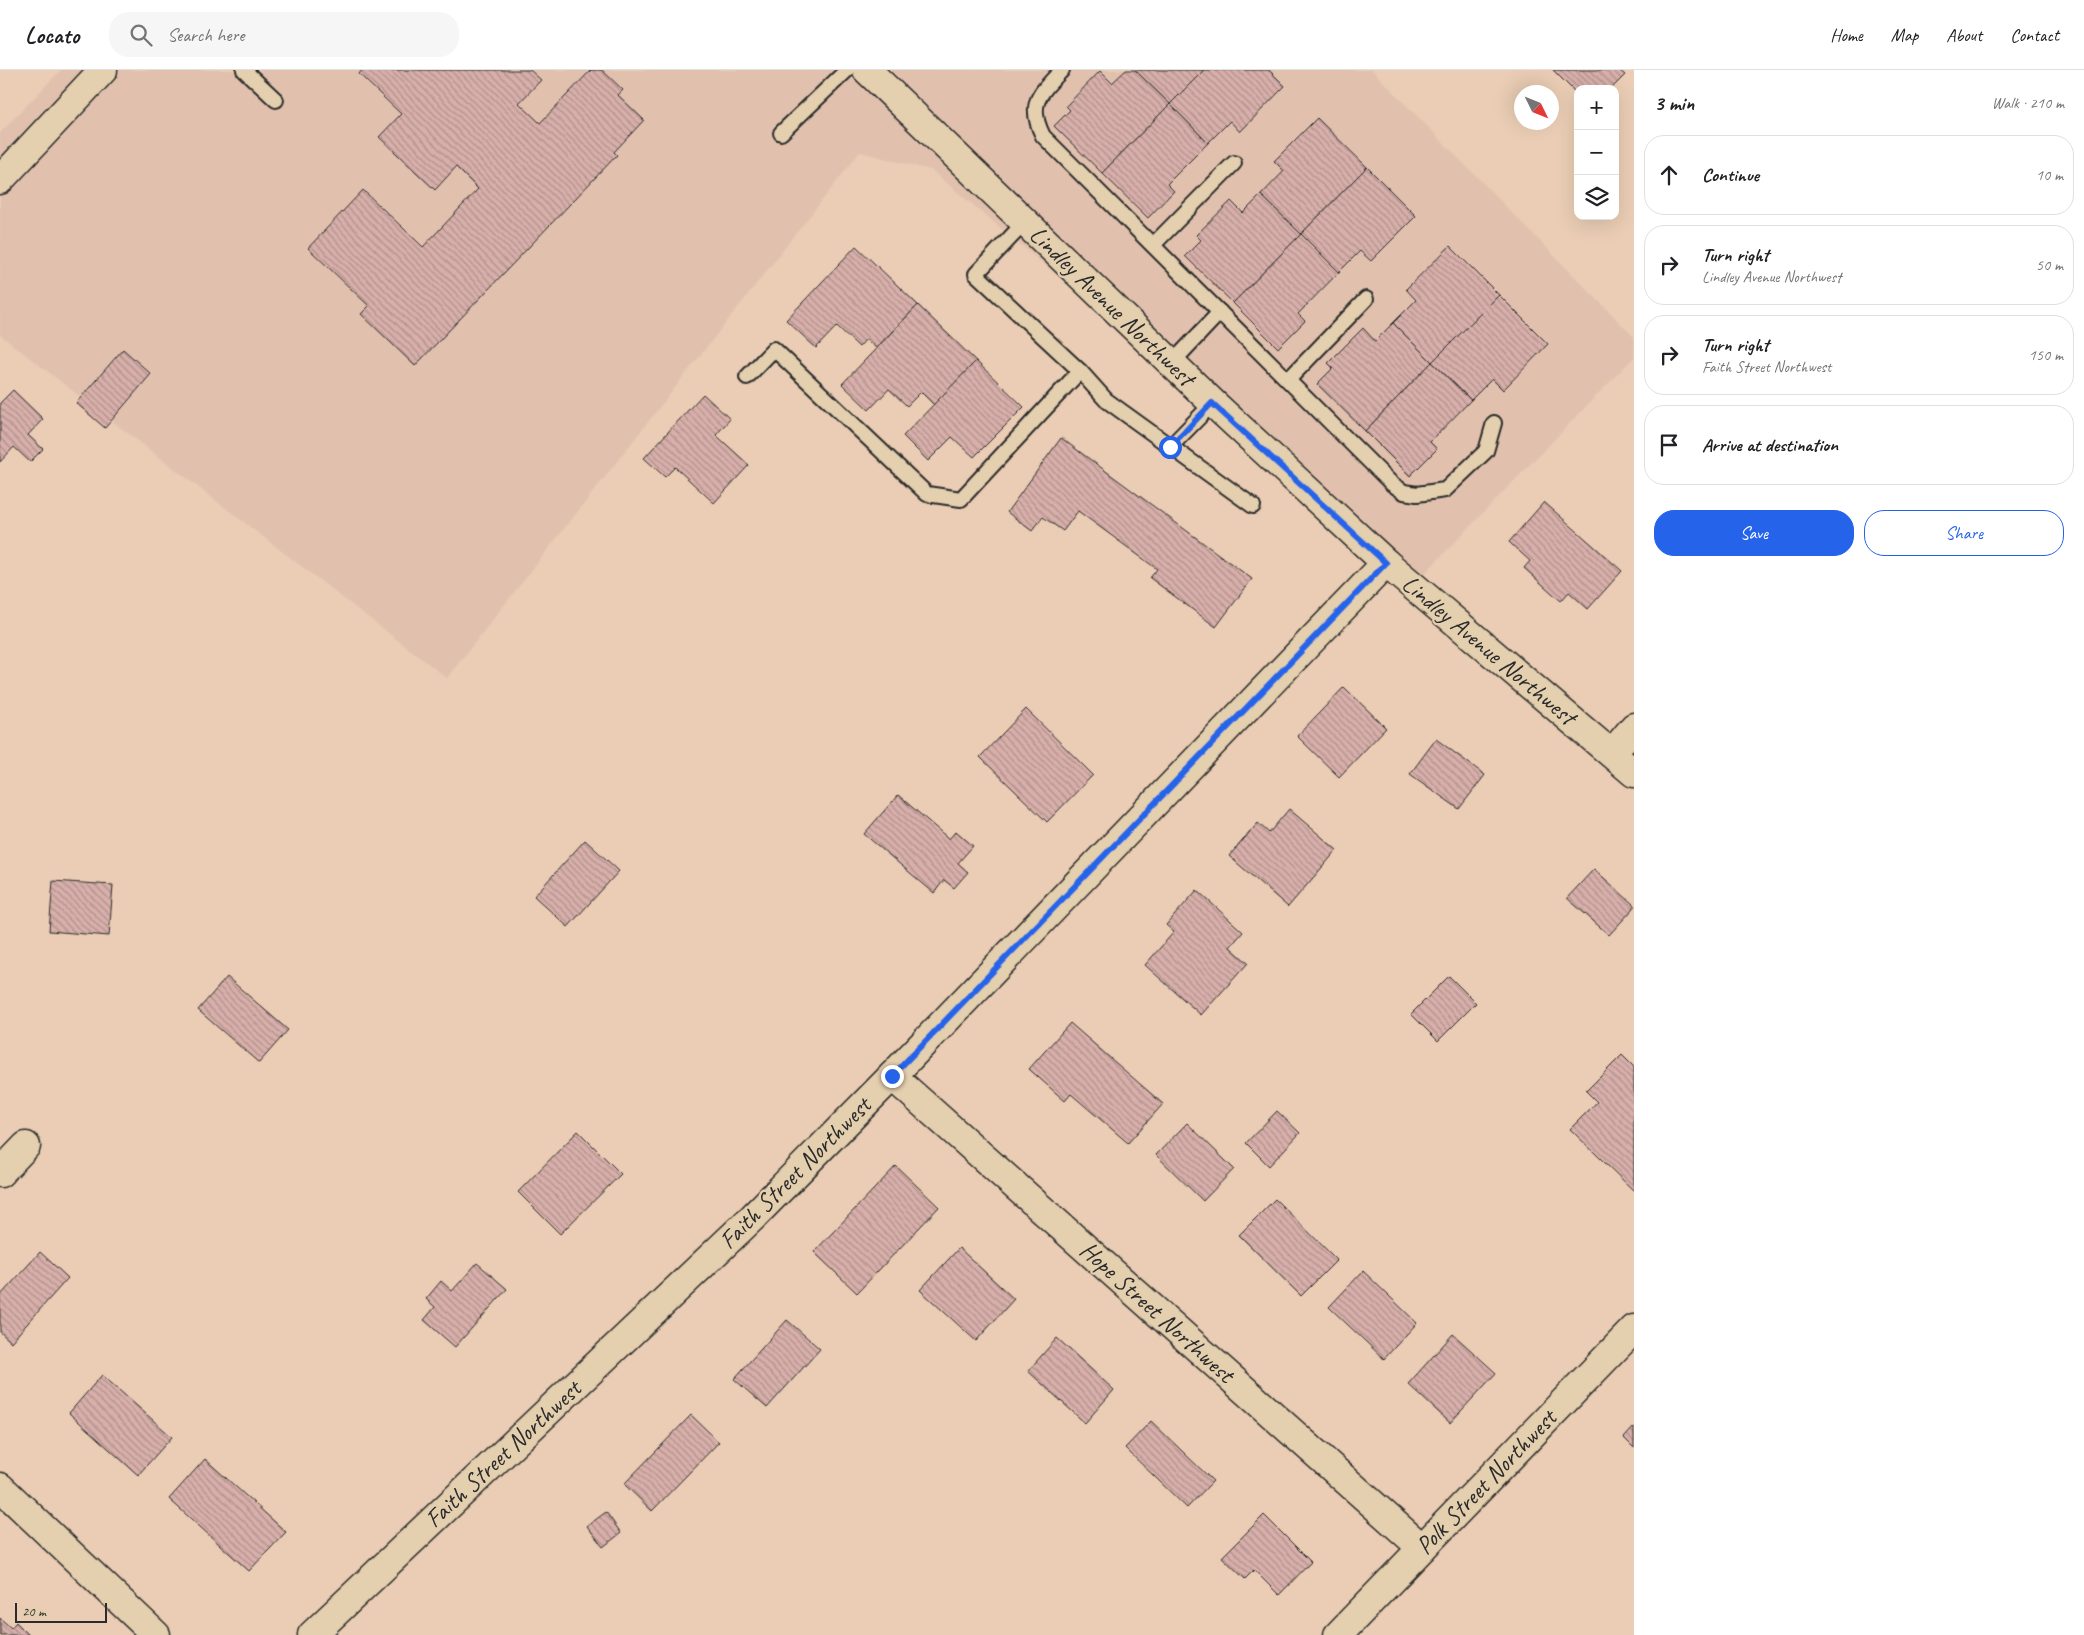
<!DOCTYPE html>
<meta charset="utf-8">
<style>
body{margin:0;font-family:Caveat,sans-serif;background:#f6f6f6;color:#202124}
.controls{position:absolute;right:15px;top:15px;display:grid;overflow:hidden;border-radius:10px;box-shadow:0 5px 20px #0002}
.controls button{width:45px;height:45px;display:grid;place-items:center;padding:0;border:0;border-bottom:1px solid #e0e0e0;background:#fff;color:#202124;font:25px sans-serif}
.compass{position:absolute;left:1514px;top:15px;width:45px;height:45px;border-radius:50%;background:#fff;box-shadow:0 5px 20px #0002;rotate:133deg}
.scale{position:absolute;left:15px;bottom:12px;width:92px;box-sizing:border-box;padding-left:5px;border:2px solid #2b2b2b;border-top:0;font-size:14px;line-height:18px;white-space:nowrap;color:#2b2b2b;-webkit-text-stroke:4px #e4cfae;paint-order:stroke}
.stop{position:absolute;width:15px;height:15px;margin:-11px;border:4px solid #2563eb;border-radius:50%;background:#fff}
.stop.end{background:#2563eb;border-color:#fff;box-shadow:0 1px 5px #0008}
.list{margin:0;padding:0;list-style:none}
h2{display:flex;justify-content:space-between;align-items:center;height:65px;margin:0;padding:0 20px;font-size:21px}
h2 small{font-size:16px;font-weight:400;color:#757577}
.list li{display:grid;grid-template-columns:32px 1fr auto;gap:15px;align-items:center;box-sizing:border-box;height:80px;margin:0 10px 10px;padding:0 10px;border:1px solid #e0e0e0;border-radius:20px}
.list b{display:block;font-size:19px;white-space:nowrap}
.list p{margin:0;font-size:16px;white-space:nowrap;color:#757577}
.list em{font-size:16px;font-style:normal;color:#757577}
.actions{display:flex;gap:10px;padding:15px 20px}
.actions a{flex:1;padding:11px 0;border:1px solid #2563eb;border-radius:20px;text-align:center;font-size:18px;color:#2563eb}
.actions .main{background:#2563eb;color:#fff}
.icon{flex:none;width:28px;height:28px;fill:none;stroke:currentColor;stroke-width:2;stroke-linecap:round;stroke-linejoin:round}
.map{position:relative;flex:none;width:1634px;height:1565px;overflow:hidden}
header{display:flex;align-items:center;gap:30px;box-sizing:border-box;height:70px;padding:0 25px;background:#fff;border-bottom:1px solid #e0e0e0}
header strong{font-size:24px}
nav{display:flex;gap:28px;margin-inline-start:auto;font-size:18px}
.search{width:350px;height:45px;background:#f6f6f6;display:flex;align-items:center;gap:12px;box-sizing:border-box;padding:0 18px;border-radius:20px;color:#757577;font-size:19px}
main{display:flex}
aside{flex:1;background:#fff}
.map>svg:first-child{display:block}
.built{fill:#e1c1ae}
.building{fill:url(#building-back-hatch);stroke:#2b2b2b}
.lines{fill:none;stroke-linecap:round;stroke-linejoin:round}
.service-casing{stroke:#2b2b2b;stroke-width:18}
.minor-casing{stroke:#2b2b2b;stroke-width:31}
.tertiary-casing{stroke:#2b2b2b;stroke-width:31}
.trunk-casing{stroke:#2b2b2b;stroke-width:31}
.service{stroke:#e4cfae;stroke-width:14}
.minor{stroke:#e4cfae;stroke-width:28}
.tertiary{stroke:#e4cfae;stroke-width:28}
.trunk{stroke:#e4cfae;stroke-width:28}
.route{stroke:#2563eb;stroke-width:6}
.labels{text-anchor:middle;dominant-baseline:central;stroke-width:4.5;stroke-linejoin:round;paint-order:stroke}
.street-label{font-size:25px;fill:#2b2b2b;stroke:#e4cfae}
</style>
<header>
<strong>Locato</strong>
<div class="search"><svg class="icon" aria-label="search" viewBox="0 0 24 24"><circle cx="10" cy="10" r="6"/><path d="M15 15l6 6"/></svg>Search here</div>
<nav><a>Home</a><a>Map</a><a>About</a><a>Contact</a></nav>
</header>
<main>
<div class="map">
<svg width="1634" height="1565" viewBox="0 0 1634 1565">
<defs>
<pattern id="building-back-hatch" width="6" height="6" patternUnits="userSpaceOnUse" patternTransform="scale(1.25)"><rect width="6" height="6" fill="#d8afaa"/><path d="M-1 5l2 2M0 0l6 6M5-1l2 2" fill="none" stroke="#af8f8b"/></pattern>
</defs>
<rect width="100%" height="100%" fill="#eacdb4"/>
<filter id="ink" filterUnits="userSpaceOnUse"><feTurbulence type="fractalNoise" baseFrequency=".02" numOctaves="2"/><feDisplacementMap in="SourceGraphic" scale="10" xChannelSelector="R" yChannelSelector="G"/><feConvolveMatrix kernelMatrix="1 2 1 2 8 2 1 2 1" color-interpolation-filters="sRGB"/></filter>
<g filter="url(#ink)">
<polygon class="built" points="61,0 1372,0 1634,267 1634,287 1420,508 931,100 860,82 447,608 0,265 0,63"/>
<g class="building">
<polygon points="362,0 530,0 541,10 519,33 540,53 591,0 602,0 623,20 618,25 644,50 614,82 617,85 415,296 361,244 369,236 308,178 363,120 423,177 478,119 456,97 435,120 379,67 401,44 359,4"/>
<polygon points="1126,0 1135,0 1170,34 1102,103 1054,56 1070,40 1066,36 1100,1 1112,13"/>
<polygon points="1135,0 1204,0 1170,34"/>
<polygon points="1204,0 1269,0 1285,16 1240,62 1230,51 1208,73 1170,34"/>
<polygon points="1553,0 1619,0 1625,5 1611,19 1578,19 1578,25"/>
<polygon points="1170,34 1208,73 1167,114 1174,121 1148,148 1102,103"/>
<polygon points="1317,48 1367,97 1301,164 1261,125 1284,101 1274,91"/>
<polygon points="1367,97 1416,146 1371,191 1360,181 1339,202 1301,164"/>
<polygon points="1261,125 1301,164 1233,233 1185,186 1201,170 1196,165 1231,131 1243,143"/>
<polygon points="1301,164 1339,202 1298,244 1305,251 1278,278 1233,233"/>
<polygon points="856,176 918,235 876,278 866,269 859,277 837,256 816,278 786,250"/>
<polygon points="1450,176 1499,225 1432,292 1393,253 1416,230 1406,219"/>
<polygon points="1499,225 1548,274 1503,320 1492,309 1471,330 1432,292"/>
<polygon points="918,235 976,291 934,335 921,322 907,336 889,319 869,340 842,314"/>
<polygon points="1393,253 1432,292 1365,361 1317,314 1333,298 1328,293 1363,258 1375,271"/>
<polygon points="123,279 151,304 105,358 76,333"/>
<polygon points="976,291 1024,337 974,387 952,367 928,391 903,366"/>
<polygon points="1432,292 1471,330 1430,372 1437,379 1410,406 1365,361"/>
<polygon points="13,320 43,349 28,365 43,379 30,392 14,377 0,392 0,333"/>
<polygon points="703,324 730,349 716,365 749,395 714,433 675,397 665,407 644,388"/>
<polygon points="1061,368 1252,509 1216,557 1150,508 1157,499 1078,441 1063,461 1043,447 1032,461 1007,442"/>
<polygon points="1544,432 1622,501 1588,539 1569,522 1561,531 1524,498 1530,491 1509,472"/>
<polygon points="1344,617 1386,658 1339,707 1297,666"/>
<polygon points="1026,639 1093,705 1047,752 980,687"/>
<polygon points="1436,669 1485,705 1459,739 1410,704"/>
<polygon points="898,725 949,769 956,761 973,776 958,793 968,802 954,818 944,810 934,823 864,764"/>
<polygon points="1289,739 1337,780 1288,837 1229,786 1258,753 1269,763"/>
<polygon points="585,770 619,801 568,857 534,826"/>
<polygon points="1594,799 1634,835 1634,838 1609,865 1567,828"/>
<polygon points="53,811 113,815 109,866 49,861"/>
<polygon points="1197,820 1243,862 1230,877 1248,893 1201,945 1145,895 1174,862 1166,855"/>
<polygon points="1449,906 1476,933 1438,971 1411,944"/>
<polygon points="227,907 288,960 259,993 198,940"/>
<polygon points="1070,953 1163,1034 1128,1073 1071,1024 1065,1031 1029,999"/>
<polygon points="1622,985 1634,997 1634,1121 1570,1059 1597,1032 1586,1021"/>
<polygon points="1277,1041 1300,1063 1269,1096 1246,1073"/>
<polygon points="1187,1053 1234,1099 1203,1131 1156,1085"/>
<polygon points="578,1061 621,1104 560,1164 518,1122"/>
<polygon points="896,1096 939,1137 857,1223 814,1182"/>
<polygon points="1275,1129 1337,1190 1301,1226 1239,1165"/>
<polygon points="959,1178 1014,1229 976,1271 920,1220"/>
<polygon points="40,1182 68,1208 11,1272 0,1262 0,1226"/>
<polygon points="477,1193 507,1219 455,1277 424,1250 435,1237 426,1229 441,1211 452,1221"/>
<polygon points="1363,1201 1417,1253 1384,1289 1329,1237"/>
<polygon points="787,1250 820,1279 767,1338 734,1309"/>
<polygon points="1453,1264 1496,1303 1450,1353 1408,1314"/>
<polygon points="1057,1268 1114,1320 1085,1353 1028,1301"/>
<polygon points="102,1305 172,1367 138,1405 69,1343"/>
<polygon points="691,1345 719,1372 652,1441 624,1414"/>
<polygon points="1151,1351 1213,1411 1187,1438 1125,1378"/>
<polygon points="1634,1357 1634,1378 1624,1368"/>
<polygon points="205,1389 286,1462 249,1501 169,1429"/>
<polygon points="606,1442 621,1463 603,1477 587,1456"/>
<polygon points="1264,1445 1311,1492 1279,1525 1254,1500 1245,1509 1222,1487"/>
<polygon points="0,1548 11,1558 16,1552 29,1565 0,1565"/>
</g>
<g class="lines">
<defs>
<g id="service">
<polyline points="244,0 276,30"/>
<path d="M1062,0C1039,24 1027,34 1043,66L1392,414L1404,422L1417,424L1445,420L1486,381L1494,353"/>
<polyline points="781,63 847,0"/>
<polyline points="1025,152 976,204 1080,301 1106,330 1253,436"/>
<polyline points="1153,175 1234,93"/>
<polyline points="1171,294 1220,242"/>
<polyline points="747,307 774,279 927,424 961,429 1080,301"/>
<polyline points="1288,310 1366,229"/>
<polyline points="1170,377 1213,333"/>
</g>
<g id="minor">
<polyline points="867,0 1213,333 1386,493 1634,703"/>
<polyline points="1612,683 1634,657"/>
<polyline points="892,1006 1422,1478"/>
<polyline points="0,1103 26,1076"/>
<polyline points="0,1417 156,1565"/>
<polyline points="312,1565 753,1147 892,1006 1386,493"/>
</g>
<polyline id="tertiary" points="1338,1565 1634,1259"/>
<polyline id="trunk" points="0,110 103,0"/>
</defs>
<use href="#service" class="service-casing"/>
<use href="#minor" class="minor-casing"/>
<use href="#tertiary" class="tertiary-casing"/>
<use href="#trunk" class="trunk-casing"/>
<use href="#service" class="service"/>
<use href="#minor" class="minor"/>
<use href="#tertiary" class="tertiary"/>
<use href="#trunk" class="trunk"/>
</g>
</g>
<g class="lines" filter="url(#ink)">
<polyline class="route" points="892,1006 1386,493 1212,333 1170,377"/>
</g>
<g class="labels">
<g class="street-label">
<text transform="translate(1112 236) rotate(44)">Lindley Avenue Northwest</text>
<text transform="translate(1489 580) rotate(40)">Lindley Avenue Northwest</text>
<text transform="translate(795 1103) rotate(-45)">Faith Street Northwest</text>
<text transform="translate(1157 1242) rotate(42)">Hope Street Northwest</text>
<text transform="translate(503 1384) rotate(-43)">Faith Street Northwest</text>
<text transform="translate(1486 1412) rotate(-46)">Polk Street Northwest</text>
</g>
</g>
</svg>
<div class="controls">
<button>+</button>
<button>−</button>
<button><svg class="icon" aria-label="layers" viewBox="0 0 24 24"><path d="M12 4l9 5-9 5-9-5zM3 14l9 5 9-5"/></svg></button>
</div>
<svg class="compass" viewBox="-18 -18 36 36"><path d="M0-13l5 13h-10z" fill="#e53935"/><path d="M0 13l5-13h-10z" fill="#757577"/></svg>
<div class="scale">20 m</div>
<div class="stop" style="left:1170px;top:377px"></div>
<div class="stop end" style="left:892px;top:1006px"></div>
</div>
<aside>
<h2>3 min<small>Walk · 210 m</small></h2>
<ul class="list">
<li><svg class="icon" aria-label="ahead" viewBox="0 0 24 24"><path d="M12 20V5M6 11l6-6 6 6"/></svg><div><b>Continue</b></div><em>10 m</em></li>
<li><svg class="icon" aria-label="right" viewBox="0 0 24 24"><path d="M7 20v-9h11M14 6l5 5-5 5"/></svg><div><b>Turn right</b><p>Lindley Avenue Northwest</p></div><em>50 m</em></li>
<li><svg class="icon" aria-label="right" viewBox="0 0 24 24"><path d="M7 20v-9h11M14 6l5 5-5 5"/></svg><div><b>Turn right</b><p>Faith Street Northwest</p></div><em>150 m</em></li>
<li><svg class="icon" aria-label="arrive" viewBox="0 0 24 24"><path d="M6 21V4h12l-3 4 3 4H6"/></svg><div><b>Arrive at destination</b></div></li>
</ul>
<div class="actions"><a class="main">Save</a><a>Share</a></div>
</aside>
</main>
